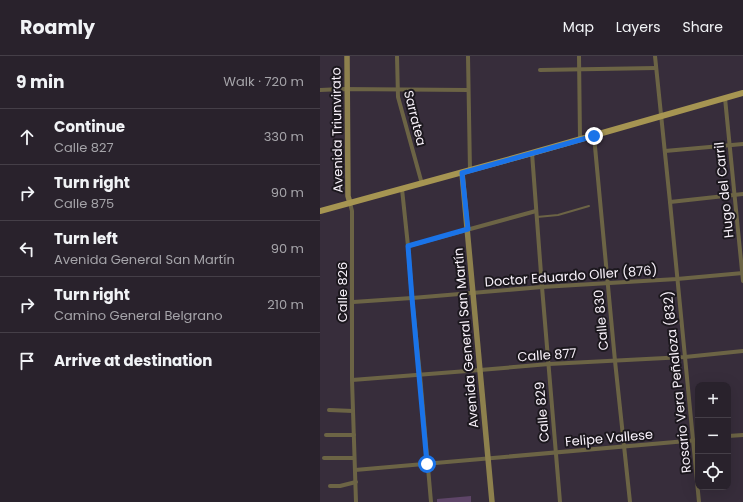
<!DOCTYPE html>
<meta charset="utf-8">
<style>
body{margin:0;font-family:Poppins,sans-serif;background:#312a34;color:#f1f3f6}
.controls{position:absolute;right:12px;bottom:12px;display:grid;overflow:hidden;border-radius:8px;box-shadow:0 4px 16px #0002}
.controls button{width:36px;height:36px;display:grid;place-items:center;padding:0;border:0;border-bottom:1px solid #453f48;background:#29222c;color:#f1f3f6;font:20px sans-serif}
.stop{position:absolute;width:12px;height:12px;margin:-9px;border:3px solid #1a73e8;border-radius:50%;background:#fff}
.stop.end{background:#1a73e8;border-color:#fff;box-shadow:0 1px 4px #0008}
.list{margin:0;padding:0;list-style:none}
h2{display:flex;justify-content:space-between;align-items:center;height:52px;margin:0;padding:0 16px;font-size:17px}
h2 small{font-size:13px;font-weight:400;color:#a5a4a9}
.list li{display:grid;grid-template-columns:26px 1fr auto;gap:12px;align-items:center;box-sizing:border-box;height:56px;padding:0 16px;border-top:1px solid #453f48}
.list b{display:block;font-size:15px;white-space:nowrap}
.list p{margin:0;font-size:13px;white-space:nowrap;color:#a5a4a9}
.list em{font-size:13px;font-style:normal;color:#a5a4a9}
.icon{flex:none;width:22px;height:22px;fill:none;stroke:currentColor;stroke-width:2;stroke-linecap:round;stroke-linejoin:round}
.map{position:relative;flex:none;width:423px;height:446px;overflow:hidden}
header{display:flex;align-items:center;gap:24px;box-sizing:border-box;height:56px;padding:0 20px;background:#29222c;border-bottom:1px solid #453f48}
header strong{font-size:19px}
nav{display:flex;gap:22px;margin-inline-start:auto;font-size:14px}
main{display:flex}
aside{flex:1;background:#29222c}
.map>svg:first-child{display:block}
.green{fill:#5e4568}
.lines{fill:none;stroke-linecap:round;stroke-linejoin:round}
.lane{stroke:#6c6445;stroke-width:2}
.street{stroke:#6c6445;stroke-width:4}
.secondary{stroke:#8d804d;stroke-width:5.5}
.primary{stroke:#a69552;stroke-width:6}
.route{stroke:#1a73e8;stroke-width:5}
.labels{text-anchor:middle;dominant-baseline:central;stroke-width:4;stroke-linejoin:round;paint-order:stroke}
.street-label{font-size:13px;fill:#f9f2fb;stroke:#1c181e}
</style>
<header>
<strong>Roamly</strong>
<nav><a>Map</a><a>Layers</a><a>Share</a></nav>
</header>
<main>
<aside>
<h2>9 min<small>Walk · 720 m</small></h2>
<ul class="list">
<li><svg class="icon" aria-label="ahead" viewBox="0 0 24 24"><path d="M12 20V5M6 11l6-6 6 6"/></svg><div><b>Continue</b><p>Calle 827</p></div><em>330 m</em></li>
<li><svg class="icon" aria-label="right" viewBox="0 0 24 24"><path d="M7 20v-9h11M14 6l5 5-5 5"/></svg><div><b>Turn right</b><p>Calle 875</p></div><em>90 m</em></li>
<li><svg class="icon" aria-label="left" viewBox="0 0 24 24"><path d="M17 20v-9H6M10 6l-5 5 5 5"/></svg><div><b>Turn left</b><p>Avenida General San Martín</p></div><em>90 m</em></li>
<li><svg class="icon" aria-label="right" viewBox="0 0 24 24"><path d="M7 20v-9h11M14 6l5 5-5 5"/></svg><div><b>Turn right</b><p>Camino General Belgrano</p></div><em>210 m</em></li>
<li><svg class="icon" aria-label="arrive" viewBox="0 0 24 24"><path d="M6 21V4h12l-3 4 3 4H6"/></svg><div><b>Arrive at destination</b></div></li>
</ul>
</aside>
<div class="map">
<svg width="423" height="446" viewBox="0 0 423 446">
<rect width="100%" height="100%" fill="#372d3b"/>
<polygon class="green" points="151,440 151,446 117,446 117,443"/>
<g class="lines">
<polyline class="lane" points="217,161 238,159 269,150"/>
<g class="street">
<polyline points="77,0 78,41 102,128"/>
<polyline points="148,0 150,115"/>
<polyline points="259,0 260,83"/>
<polyline points="335,0 350,146 379,446"/>
<polyline points="220,14 336,12"/>
<polyline points="0,34 22,33 148,34"/>
<polyline points="405,42 423,225"/>
<polyline points="274,80 295,305 310,446"/>
<polyline points="345,95 423,88"/>
<polyline points="212,97 222,231 240,446"/>
<polyline points="82,133 88,190 92,242 100,319 111,446"/>
<polyline points="350,146 423,138"/>
<polyline points="30,147 32,155 32,324 36,446"/>
<polyline points="88,190 216,155"/>
<polyline points="33,246 92,242 222,231 357,223 423,217"/>
<polyline points="32,324 160,314 229,308 365,301 423,295"/>
<polyline points="9,354 33,355"/>
<polyline points="6,379 34,379"/>
<polyline points="408,380 423,379"/>
<polyline points="4,402 34,402"/>
<polyline points="35,414 378,384"/>
<polyline points="10,430 20,430 36,426"/>
</g>
<g class="secondary">
<polyline points="27,0 28,140 30,147"/>
<polyline points="142,117 172,446"/>
</g>
<polyline class="primary" points="0,155 212,97 423,37"/>
</g>
<g class="lines">
<polyline class="route" points="107,408 92,242 88,190 148,173 142,117 274,80"/>
</g>
<g class="labels">
<g class="street-label">
<text transform="translate(95 62) rotate(76)">Sarratea</text>
<text transform="translate(17 74) rotate(-91)">Avenida Triunvirato</text>
<text transform="translate(404 134) rotate(-96)">Hugo del Carril</text>
<text transform="translate(251 220) rotate(-4)">Doctor Eduardo Oller (876)</text>
<text transform="translate(22 236) rotate(-90)">Calle 826</text>
<text transform="translate(281 264) rotate(-95)">Calle 830</text>
<text transform="translate(146 282) rotate(-95)">Avenida General San Martín</text>
<text transform="translate(227 299) rotate(-4)">Calle 877</text>
<text transform="translate(357 326) rotate(-96)">Rosario Vera Peñaloza (832)</text>
<text transform="translate(222 356) rotate(-95)">Calle 829</text>
<text transform="translate(289 382) rotate(-5)">Felipe Vallese</text>
</g>
</g>
</svg>
<div class="controls">
<button>+</button>
<button>−</button>
<button><svg class="icon" aria-label="locate" viewBox="0 0 24 24"><circle cx="12" cy="12" r="6"/><path d="M12 2v4M12 18v4M2 12h4M18 12h4"/></svg></button>
</div>
<div class="stop" style="left:107px;top:408px"></div>
<div class="stop end" style="left:274px;top:80px"></div>
</div>
</main>
